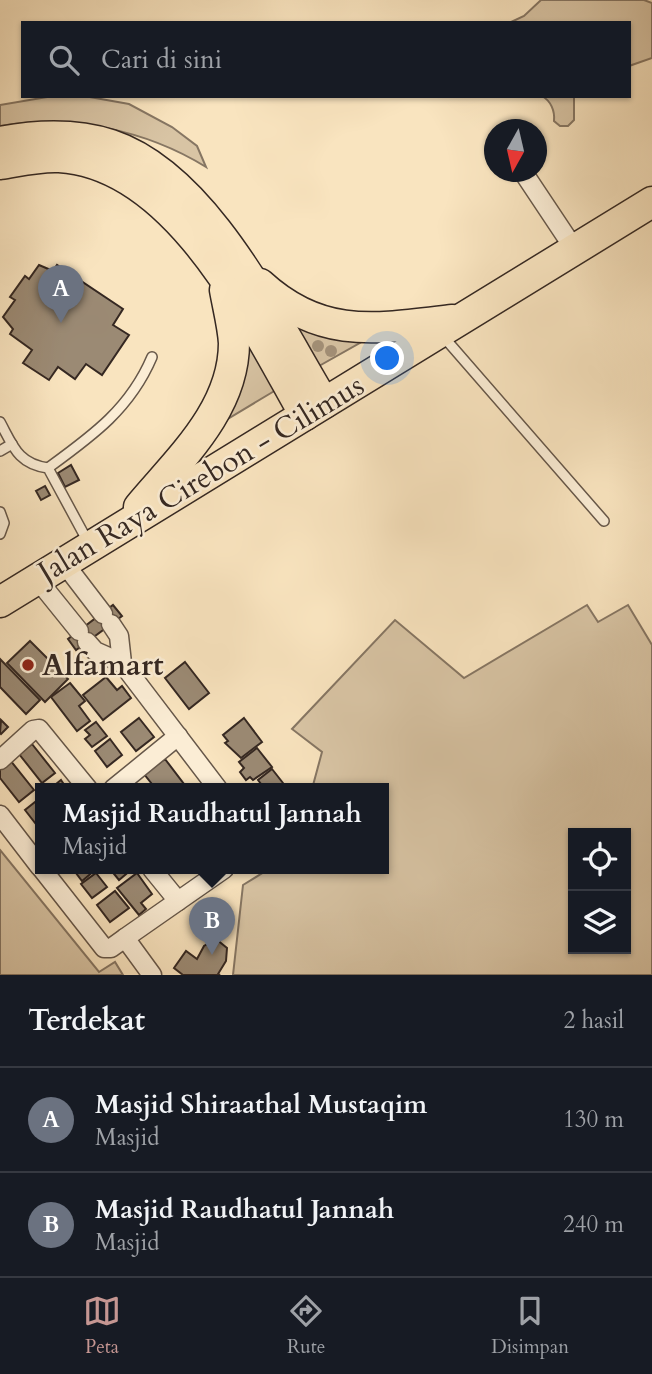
<!DOCTYPE html>
<html lang="id">
<style>
body{margin:0;font-family:Cardo,serif;background:#20242c;color:#f1f3f6}
.controls{position:absolute;right:21px;bottom:21px;display:grid;overflow:hidden;border-radius:0px;box-shadow:0 2px 5px #0004}
.controls button{width:63px;height:63px;display:grid;place-items:center;padding:0;border:0;border-bottom:2px solid #363941;background:#171b24;color:#f1f3f6;font:35px sans-serif}
.compass{position:absolute;left:484px;top:119px;width:63px;height:63px;border-radius:50%;background:#171b24;box-shadow:0 2px 5px #0004;rotate:188deg}
.you{position:absolute;left:388px;top:359px;width:24px;height:24px;margin:-18px;border:5px solid #fff;border-radius:50%;background:#1a73e8;box-shadow:0 0 0 10px #1a73e833}
.badge{display:grid;place-items:center;width:46px;height:46px;border-radius:50%;background:#c59692;color:#fff;font-size:23px;font-weight:700}
.pin{position:absolute;translate:-50% -58px;filter:drop-shadow(0 2px 4px #0008)}
.pin::after{content:'';position:absolute;top:37px;width:24px;height:21px;background:inherit;clip-path:polygon(0 0,100% 0,50% 100%)}
.popup{position:absolute;left:35px;top:783px;width:354px;height:91px;box-sizing:border-box;display:grid;place-content:center;border-radius:0px;background:#171b24;filter:drop-shadow(0 2px 5px #0005);font-size:23px;white-space:nowrap;color:#9ea1a6}
.popup b{font-size:26px;color:#f1f3f6}
.popup::after{content:'';position:absolute;left:50%;top:100%;margin-left:-14px;border:14px solid transparent;border-top-color:#171b24}
.list{margin:0;padding:0;list-style:none}
h2{display:flex;justify-content:space-between;align-items:center;height:91px;margin:0;padding:0 28px;font-size:30px}
h2 small{font-size:23px;font-weight:400;color:#9ea1a6}
.list li{display:grid;grid-template-columns:46px 1fr auto;gap:21px;align-items:center;box-sizing:border-box;height:105px;padding:0 28px;border-top:2px solid #363941}
.list b{display:block;font-size:26px;white-space:nowrap}
.list p{margin:0;font-size:23px;white-space:nowrap;color:#9ea1a6}
.list em{font-size:23px;font-style:normal;color:#9ea1a6}
.icon{flex:none;width:38px;height:38px;fill:none;stroke:currentColor;stroke-width:2;stroke-linecap:round;stroke-linejoin:round}
.map{position:relative;flex:none;width:652px;height:975px;overflow:hidden}
.search{position:absolute;background:#171b24;box-shadow:0 2px 5px #0004;left:21px;right:21px;top:21px;height:77px;display:flex;align-items:center;gap:18px;box-sizing:border-box;padding:0 24px;border-radius:0px;color:#9ea1a6;font-size:26px}
.sheet{height:301px;background:#171b24}
nav{display:flex;justify-content:space-around;align-items:center;box-sizing:border-box;height:98px;border-top:2px solid #363941;background:#171b24;font-size:19px;color:#9ea1a6}
nav a{display:grid;justify-items:center;gap:4px}
nav .on{color:#c59692}
.map>svg:first-child{display:block}
.green{fill:#d8c4a4;stroke:#867663;stroke-width:2;fill-rule:evenodd}
.building{fill:#9b8a74;stroke:#352822;stroke-width:2}
.lines{fill:none;stroke-linecap:round;stroke-linejoin:round}
.lane-casing{stroke:#665749;stroke-width:12}
.street-casing{stroke:#665749;stroke-width:21}
.highway-casing{stroke:#352822;stroke-width:33}
.lane{stroke:#fbedd5;stroke-width:9}
.street{stroke:#fbedd5;stroke-width:18}
.highway{stroke:#f9e4bf;stroke-width:30}
.tree{fill:#a4927a}
.poi-dot{fill:#8f2418;stroke:#fbedd5;stroke-width:2.5}
.labels{text-anchor:middle;dominant-baseline:central;stroke-width:5;stroke-linejoin:round;paint-order:stroke}
.street-label{font-size:30px;fill:#352822;stroke:#fbedd5}
.poi-label{font-size:30px;font-weight:bold;fill:#352822;stroke:#fbedd5;text-anchor:start}
</style>
<div class="map">
<svg width="652" height="975" viewBox="0 0 652 975">
<rect width="100%" height="100%" fill="#f9e4bf"/>
<filter id="stains"><feTurbulence type="fractalNoise" baseFrequency=".00286" numOctaves="4"/><feColorMatrix values="0 0 0 0 .2 0 0 0 0 .09 0 0 0 0 .02 0 0 0 .5 -.17"/></filter>
<radialGradient id="worn" r=".72"><stop offset=".6" stop-color="#630" stop-opacity="0"/><stop offset="1" stop-color="#630" stop-opacity=".3"/></radialGradient>
<g class="green">
<polygon points="541,0 644,0 652,3 652,58 629,66 629,23 509,23 524,16"/>
<path d="M53,96H84L129,104L172,127L197,146L206,167C146,130 70,114 0,126V105Z"/>
<path d="M542,96H574V120L568,126H560L554,121C555,111 551,101 542,96Z"/>
<polygon points="289,319 365,340 319,366"/>
<polygon points="241,327 276,390 221,423"/>
<path d="M587,605L598,622L628,605L652,645V975H233L243,885L269,869H384V789H312L322,752L292,729L395,620L464,678ZM626,833V949H573V833Z"/>
<polygon points="0,850 99,972 115,962 123,975 0,975"/>
</g>
<g class="building">
<polygon points="39,265 53,271 57,265 123,309 113,325 129,335 102,375 86,364 75,379 58,367 49,380 23,363 32,350 10,334 13,329 3,317 15,300 10,297 25,276 29,279"/>
<polygon points="71,465 79,480 65,487 58,473"/>
<polygon points="45,486 50,495 41,500 36,491"/>
<polygon points="113,605 122,616 76,650 68,639"/>
<polygon points="30,641 68,679 45,702 7,663"/>
<polygon points="0,659 40,700 26,714 0,687"/>
<polygon points="185,662 209,693 189,709 165,678"/>
<polygon points="106,677 117,690 122,686 131,698 103,720 83,695"/>
<polygon points="70,683 85,701 79,706 90,721 77,731 51,697"/>
<polygon points="139,718 154,737 136,751 121,732"/>
<polygon points="244,718 262,742 241,758 225,743 228,741 223,735"/>
<polygon points="1,720 8,727 1,734 0,733"/>
<polygon points="96,722 107,736 92,747 85,739 90,735 85,730"/>
<polygon points="110,739 122,755 107,767 95,751"/>
<polygon points="32,744 55,773 42,783 19,754"/>
<polygon points="257,748 272,767 253,780 250,777 246,780 240,772 244,768 239,762"/>
<polygon points="165,759 187,788 186,789 156,789 144,774"/>
<polygon points="10,760 34,790 19,802 0,778 0,768"/>
<polygon points="272,769 283,783 276,789 265,789 258,780"/>
<polygon points="61,780 67,789 50,789"/>
<polygon points="40,798 40,827 39,828 25,810"/>
<polygon points="73,869 93,869 94,871 82,881"/>
<polygon points="110,869 132,869 119,880"/>
<polygon points="96,873 107,887 92,898 81,884"/>
<polygon points="137,873 152,894 141,903 146,909 139,915 117,888"/>
<polygon points="115,891 129,908 110,922 97,905"/>
<polygon points="216,939 227,948 226,961 218,974 220,975 183,975 174,968 186,951 197,959 204,946"/>
</g>
<g class="lines">
<defs>
<g id="lane">
<polyline points="442,335 604,521"/>
<path d="M0,422C13,446 18,464 48,468L88,542"/>
<polyline points="0,451 12,444"/>
<path d="M48,468C92,436 130,409 152,357"/>
<polyline points="0,512 4,523 0,534"/>
</g>
<g id="street">
<polyline points="523,172 575,250"/>
<polyline points="64,563 103,614"/>
<polyline points="37,579 79,631"/>
<polyline points="111,624 119,636 122,663"/>
<polyline points="87,642 95,651 122,663 218,789"/>
<polyline points="0,760 33,730 39,729 88,789"/>
<polyline points="113,789 178,736"/>
<polyline points="0,815 40,867"/>
<polyline points="42,869 104,948 111,948 125,938"/>
<polyline points="152,869 178,901"/>
<polyline points="152,975 125,938 224,869"/>
</g>
<g id="highway">
<path d="M0,142C37,135 74,133 111,145C207,177 274,321 324,403"/>
<path d="M0,164C19,161 39,156 59,157C178,164 253,324 305,415"/>
<path d="M260,284C321,340 376,329 453,320"/>
<path d="M139,507C179,459 234,410 234,343C233,326 228,307 225,290"/>
<polyline points="0,602 652,202"/>
</g>
</defs>
<use href="#lane" class="lane-casing"/>
<use href="#street" class="street-casing"/>
<use href="#highway" class="highway-casing"/>
<use href="#lane" class="lane"/>
<use href="#street" class="street"/>
<use href="#highway" class="highway"/>
</g>
<g class="tree">
<circle cx="318" cy="346" r="6"/>
<circle cx="331" cy="351" r="6"/>
</g>
<circle class="poi-dot" cx="28" cy="665" r="7"/>
<g class="labels">
<g class="street-label">
<text transform="translate(201 479) rotate(-31)">Jalan Raya Cirebon - Cilimus</text>
</g>
<g class="poi-label">
<text x="42" y="665">Alfamart</text>
</g>
</g>
<rect width="100%" height="100%" filter="url(#stains)"/>
<rect width="100%" height="100%" fill="url(#worn)"/>
</svg>
<div class="controls">
<button><svg class="icon" aria-label="locate" viewBox="0 0 24 24"><circle cx="12" cy="12" r="6"/><path d="M12 2v4M12 18v4M2 12h4M18 12h4"/></svg></button>
<button><svg class="icon" aria-label="layers" viewBox="0 0 24 24"><path d="M12 4l9 5-9 5-9-5zM3 14l9 5 9-5"/></svg></button>
</div>
<svg class="compass" viewBox="-18 -18 36 36"><path d="M0-13l5 13h-10z" fill="#e53935"/><path d="M0 13l5-13h-10z" fill="#9ea1a6"/></svg>
<div class="you"></div>
<div class="pin badge" style="left:61px;top:323px;background:#6b7280">A</div>
<div class="pin badge" style="left:212px;top:955px;background:#6b7280">B</div>
<div class="popup"><b>Masjid Raudhatul Jannah</b>Masjid</div>
<div class="search"><svg class="icon" aria-label="search" viewBox="0 0 24 24"><circle cx="10" cy="10" r="6"/><path d="M15 15l6 6"/></svg>Cari di sini</div>
</div>
<section class="sheet">
<h2>Terdekat<small>2 hasil</small></h2>
<ul class="list">
<li><span class="badge" style="background:#6b7280">A</span><div><b>Masjid Shiraathal Mustaqim</b><p>Masjid</p></div><em>130 m</em></li>
<li><span class="badge" style="background:#6b7280">B</span><div><b>Masjid Raudhatul Jannah</b><p>Masjid</p></div><em>240 m</em></li>
</ul>
</section>
<nav>
<a class="on"><svg class="icon" aria-label="map" viewBox="0 0 24 24"><path d="M3 6l6-2 6 2 6-2v14l-6 2-6-2-6 2zM9 4v14M15 6v14"/></svg>Peta</a>
<a><svg class="icon" aria-label="directions" viewBox="0 0 24 24"><path d="M12 3l9 9-9 9-9-9zM9 14v-3h6M13 9l2 2-2 2"/></svg>Rute</a>
<a><svg class="icon" aria-label="saved" viewBox="0 0 24 24"><path d="M7 4h10v16l-5-4-5 4z"/></svg>Disimpan</a>
</nav>
